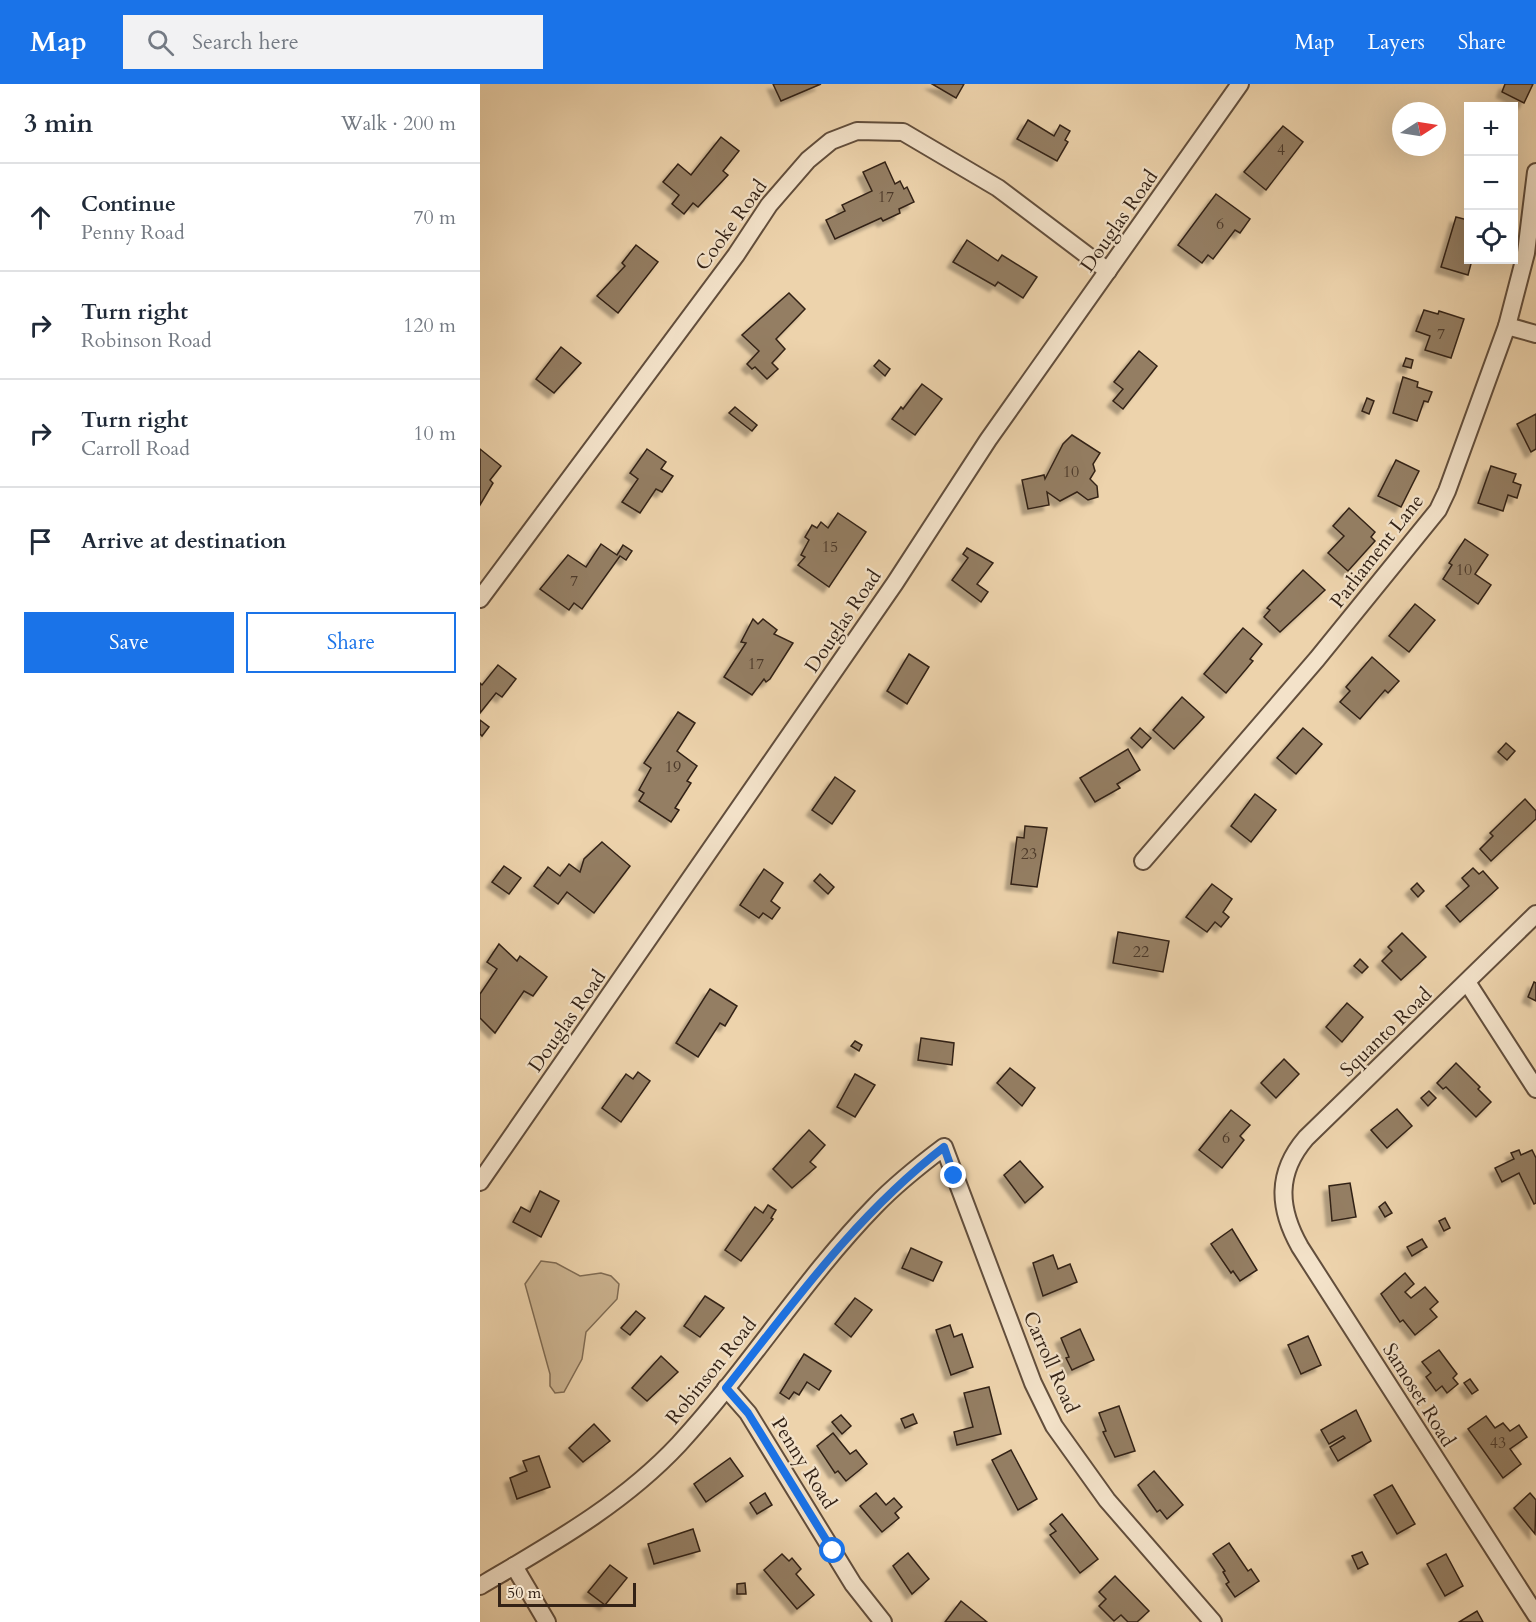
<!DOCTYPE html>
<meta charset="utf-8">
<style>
body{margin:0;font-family:Cardo,serif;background:#f2f2f3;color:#1f2937}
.controls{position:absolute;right:18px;top:18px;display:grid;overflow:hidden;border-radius:0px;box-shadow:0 6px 24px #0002}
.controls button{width:54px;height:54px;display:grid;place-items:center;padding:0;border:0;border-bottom:2px solid #e0e1e3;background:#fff;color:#1f2937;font:30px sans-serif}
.compass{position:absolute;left:912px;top:18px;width:54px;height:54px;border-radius:50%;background:#fff;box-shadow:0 6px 24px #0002;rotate:78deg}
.scale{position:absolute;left:18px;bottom:15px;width:138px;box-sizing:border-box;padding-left:6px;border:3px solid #332216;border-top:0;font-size:16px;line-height:21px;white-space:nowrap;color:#332216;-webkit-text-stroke:4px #f3e2c9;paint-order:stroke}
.stop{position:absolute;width:18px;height:18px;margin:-14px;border:4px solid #1a73e8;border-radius:50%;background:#fff}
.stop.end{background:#1a73e8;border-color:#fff;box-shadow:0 2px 6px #0008}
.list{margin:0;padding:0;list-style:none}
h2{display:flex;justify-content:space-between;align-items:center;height:78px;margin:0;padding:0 24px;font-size:26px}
h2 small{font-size:20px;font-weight:400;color:#747a83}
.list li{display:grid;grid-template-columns:39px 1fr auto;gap:18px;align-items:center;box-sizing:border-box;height:108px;padding:0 24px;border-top:2px solid #e0e1e3}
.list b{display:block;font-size:22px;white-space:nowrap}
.list p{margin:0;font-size:20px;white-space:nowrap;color:#747a83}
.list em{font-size:20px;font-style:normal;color:#747a83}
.actions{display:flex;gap:12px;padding:18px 24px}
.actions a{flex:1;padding:14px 0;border:2px solid #1a73e8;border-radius:0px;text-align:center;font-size:21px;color:#1a73e8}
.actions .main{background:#1a73e8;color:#fff}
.icon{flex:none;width:33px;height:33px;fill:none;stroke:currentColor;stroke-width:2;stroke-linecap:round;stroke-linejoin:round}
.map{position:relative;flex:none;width:1056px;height:1538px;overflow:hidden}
header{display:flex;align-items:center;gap:36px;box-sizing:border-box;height:84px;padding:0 30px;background:#1a73e8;color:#fff}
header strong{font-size:28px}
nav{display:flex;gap:33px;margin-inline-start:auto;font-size:21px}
.search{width:420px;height:54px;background:#f2f2f3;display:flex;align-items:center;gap:15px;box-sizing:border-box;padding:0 21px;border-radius:0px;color:#747a83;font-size:22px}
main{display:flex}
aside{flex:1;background:#fff}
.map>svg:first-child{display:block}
.green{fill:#cdb592;stroke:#806c54;stroke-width:1.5}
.building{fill:#947e64;stroke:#332216;stroke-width:1.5;filter:url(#shadow)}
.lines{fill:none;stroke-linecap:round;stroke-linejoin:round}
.minor-casing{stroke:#624e3c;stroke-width:20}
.minor{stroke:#f3e2c9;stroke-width:16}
.route{stroke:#1a73e8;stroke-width:8}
.labels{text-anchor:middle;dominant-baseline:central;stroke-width:4.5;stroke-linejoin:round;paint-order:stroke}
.number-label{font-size:16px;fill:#4b392a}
.street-label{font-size:20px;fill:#332216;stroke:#f3e2c9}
</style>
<header>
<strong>Map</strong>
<div class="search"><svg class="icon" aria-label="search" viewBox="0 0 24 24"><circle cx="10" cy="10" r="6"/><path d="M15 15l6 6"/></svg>Search here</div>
<nav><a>Map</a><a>Layers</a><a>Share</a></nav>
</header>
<main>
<aside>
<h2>3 min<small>Walk · 200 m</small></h2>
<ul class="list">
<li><svg class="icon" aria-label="ahead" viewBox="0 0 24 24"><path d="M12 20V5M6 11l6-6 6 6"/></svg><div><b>Continue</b><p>Penny Road</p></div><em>70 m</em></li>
<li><svg class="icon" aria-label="right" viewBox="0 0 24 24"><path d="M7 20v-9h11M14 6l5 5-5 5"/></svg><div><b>Turn right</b><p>Robinson Road</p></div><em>120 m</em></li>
<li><svg class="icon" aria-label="right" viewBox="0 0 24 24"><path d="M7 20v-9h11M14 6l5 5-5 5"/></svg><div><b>Turn right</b><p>Carroll Road</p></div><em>10 m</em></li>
<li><svg class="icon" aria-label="arrive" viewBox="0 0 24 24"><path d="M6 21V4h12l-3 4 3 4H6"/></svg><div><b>Arrive at destination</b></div></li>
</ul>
<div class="actions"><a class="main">Save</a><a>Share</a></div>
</aside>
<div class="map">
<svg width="1056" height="1538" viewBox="0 0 1056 1538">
<defs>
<filter id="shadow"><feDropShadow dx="-5.5" dy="5.5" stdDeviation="1.5" flood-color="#0004"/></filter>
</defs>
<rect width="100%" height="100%" fill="#edd3ac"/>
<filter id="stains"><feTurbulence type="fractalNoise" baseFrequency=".00333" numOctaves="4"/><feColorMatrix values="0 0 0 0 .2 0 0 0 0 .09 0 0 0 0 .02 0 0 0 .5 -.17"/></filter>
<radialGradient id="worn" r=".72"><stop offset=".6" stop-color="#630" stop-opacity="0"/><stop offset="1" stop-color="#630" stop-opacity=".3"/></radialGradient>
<polygon class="green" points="61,1177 76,1179 100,1192 121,1189 131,1192 139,1200 137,1215 106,1248 102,1275 84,1308 75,1309 70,1302 70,1290 45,1200"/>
<g class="building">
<polygon points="293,0 341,0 301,17"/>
<polygon points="452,0 484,0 476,14"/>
<polygon points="1025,0 1053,0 1044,19 1022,8"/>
<polygon points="548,36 574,52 580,41 590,47 585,56 588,58 577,77 537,55"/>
<polygon points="803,42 823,58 786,106 764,88"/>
<polygon points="241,53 259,67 243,87 248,91 218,123 213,119 204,130 192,120 199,111 183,98 198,80 211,91"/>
<polygon points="405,78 415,100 420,97 424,105 427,103 434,118 419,125 420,129 403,137 401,134 355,155 346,136 365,127 362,121 392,107 383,88"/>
<polygon points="736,110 770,135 760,149 755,146 733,175 728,171 722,179 698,161"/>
<polygon points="976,133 988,136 988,176 992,176 988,191 961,183"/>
<polygon points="487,156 518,177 522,171 557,193 543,214 518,198 515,202 473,178"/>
<polygon points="156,161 178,178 138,229 117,212 145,182 142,179"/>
<polygon points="309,209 325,225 296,255 305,265 292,279 298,285 287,295 275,283 272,285 267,280 279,267 262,251"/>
<polygon points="944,226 958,230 959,227 984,235 971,274 945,266 950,252 936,247"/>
<polygon points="81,263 101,279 74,309 56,295"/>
<polygon points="659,267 677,282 643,325 633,317 643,305 634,298"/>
<polygon points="926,274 933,276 931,284 923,282"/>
<polygon points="399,276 410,285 405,292 394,282"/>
<polygon points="923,293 938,298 937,303 952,308 948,318 944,317 937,337 913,329"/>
<polygon points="442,300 462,315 435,351 412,335 421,323 423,325"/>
<polygon points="887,314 894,317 889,330 882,327"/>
<polygon points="255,323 277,341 272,347 249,329"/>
<polygon points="1056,330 1056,365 1051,368 1037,340"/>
<polygon points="592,351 620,369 613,380 615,387 610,395 617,402 618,413 608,416 597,408 580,417 567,408 569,421 548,425 542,396 564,391 565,395 583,360"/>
<polygon points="0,365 21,382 10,396 13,399 0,421"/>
<polygon points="167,365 186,378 181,385 193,392 182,408 176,405 160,429 142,418 158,395 150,389"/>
<polygon points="916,376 939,387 921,423 898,412"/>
<polygon points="1011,382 1036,390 1033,398 1041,401 1037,414 1028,411 1023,427 998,419"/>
<polygon points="869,424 895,448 891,453 895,457 868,487 848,469 864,452 853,442"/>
<polygon points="358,429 386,448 349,503 318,481 325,473 321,471 329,456 325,453 332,441 337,444 341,438 348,444"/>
<polygon points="985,455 1008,471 995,490 1011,501 998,520 963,495 972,481 969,479"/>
<polygon points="121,460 137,471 143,461 152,467 146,476 140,472 102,525 94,519 89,526 60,505 88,471 106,483"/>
<polygon points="487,464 513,479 497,500 508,508 501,518 472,496 488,474 483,470"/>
<polygon points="823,486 845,506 800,548 784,533 790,526 787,524"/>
<polygon points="935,520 955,536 929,568 909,552"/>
<polygon points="273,535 278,540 283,535 297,546 294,550 313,559 290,595 286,598 284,595 272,611 244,593 266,559 261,558"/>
<polygon points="763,544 782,560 770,575 773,577 746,609 724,590"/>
<polygon points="429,570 449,583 427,620 407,607"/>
<polygon points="892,573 919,597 908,609 905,606 880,635 860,618 870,607 866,603"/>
<polygon points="18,581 36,595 22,613 16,609 0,629 0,599 2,601"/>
<polygon points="702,613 724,633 694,665 673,646"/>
<polygon points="198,628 215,639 197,667 217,682 207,697 211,699 195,724 199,726 191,738 159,717 164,709 159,706 171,684 164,679"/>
<polygon points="0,636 9,643 2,652 0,650"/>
<polygon points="660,644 671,654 662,664 651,654"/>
<polygon points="823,644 842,660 816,690 797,674"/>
<polygon points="1026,659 1035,667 1027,676 1018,668"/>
<polygon points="648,665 660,686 637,700 640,704 615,718 600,694"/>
<polygon points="355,693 375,707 352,740 332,726"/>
<polygon points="775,710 796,726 771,758 751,742"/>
<polygon points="1045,715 1056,727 1056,735 1011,777 1000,765 1013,752 1010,749"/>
<polygon points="545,742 567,744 557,803 531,800 537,753 544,754"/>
<polygon points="122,758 150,782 114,829 87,808 78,820 54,802 68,783 80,792 89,780 100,788 104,775"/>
<polygon points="24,782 41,794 29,810 12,798"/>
<polygon points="993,784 999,790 1003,787 1018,804 980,838 966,822 989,802 982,794"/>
<polygon points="284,785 303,799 291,817 300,824 292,835 283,829 279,834 260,821"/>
<polygon points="340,790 354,803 348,810 334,797"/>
<polygon points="937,799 944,807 938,813 931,805"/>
<polygon points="732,800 752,815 743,828 749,833 741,843 735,838 727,848 706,833"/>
<polygon points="638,848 689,857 683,888 633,879"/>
<polygon points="922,849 946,873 921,896 902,877 912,867 908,863"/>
<polygon points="19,860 37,877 40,872 67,893 53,912 44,907 15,949 0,934 0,910 17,885 7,878"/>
<polygon points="880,875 888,883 882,889 874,882"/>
<polygon points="1054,898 1056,899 1056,917 1048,913"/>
<polygon points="230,905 257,922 245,942 240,939 218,973 196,959"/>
<polygon points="867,919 883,933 862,958 846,943"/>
<polygon points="441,954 474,959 472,981 438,976"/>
<polygon points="375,957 382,961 379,967 371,962"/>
<polygon points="804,975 819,990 796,1014 781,999"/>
<polygon points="976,979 1000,1003 998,1005 1011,1018 996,1033 966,1003 963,1005 957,999"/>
<polygon points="530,984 555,1004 542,1022 517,999"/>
<polygon points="158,988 170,997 141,1038 122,1024 146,990 153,995"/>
<polygon points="375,990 395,1001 375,1033 357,1023"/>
<polygon points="949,1007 956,1014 948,1022 941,1014"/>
<polygon points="917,1025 932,1042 907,1064 891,1046"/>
<polygon points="751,1026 770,1041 760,1052 764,1056 742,1084 719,1066"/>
<polygon points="329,1046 345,1061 330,1078 336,1083 312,1104 293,1085"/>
<polygon points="1039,1066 1041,1071 1052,1066 1056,1074 1056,1119 1054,1120 1039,1089 1022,1098 1015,1084 1034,1075 1031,1069"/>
<polygon points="540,1077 563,1103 545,1119 524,1091"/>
<polygon points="870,1099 876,1133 852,1137 849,1102"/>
<polygon points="60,1107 79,1117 61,1153 33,1138 41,1123 50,1128"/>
<polygon points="905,1118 912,1129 905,1133 899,1123"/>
<polygon points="288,1121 296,1126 291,1134 293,1135 261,1177 245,1166 275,1123 283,1129"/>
<polygon points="965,1134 970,1144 964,1147 959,1137"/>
<polygon points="752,1145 777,1186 760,1197 753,1187 751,1189 731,1160"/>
<polygon points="942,1155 947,1163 932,1172 927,1163"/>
<polygon points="431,1164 462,1178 453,1197 422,1184"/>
<polygon points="573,1171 578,1185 590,1180 597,1198 563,1212 553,1179"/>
<polygon points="925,1189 934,1200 925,1208 931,1214 945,1203 958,1218 950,1225 957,1233 935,1251 923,1236 920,1238 901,1210"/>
<polygon points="225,1212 244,1224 220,1253 204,1242"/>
<polygon points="375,1214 392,1226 371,1253 355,1240"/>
<polygon points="156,1227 165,1234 150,1251 141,1244"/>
<polygon points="470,1241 474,1253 482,1250 493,1283 471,1291 456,1246"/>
<polygon points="600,1245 614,1276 592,1286 586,1274 589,1273 581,1254"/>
<polygon points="828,1252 841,1281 821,1290 808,1261"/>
<polygon points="959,1266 977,1290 973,1294 978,1300 967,1309 962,1302 956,1307 946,1293 951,1289 942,1278"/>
<polygon points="324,1270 351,1287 339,1306 327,1298 319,1311 314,1308 309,1315 300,1309"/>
<polygon points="181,1272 198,1288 167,1317 152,1304"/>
<polygon points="990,1295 998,1306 992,1310 984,1299"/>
<polygon points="509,1303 521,1350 477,1361 474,1348 493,1343 484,1309"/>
<polygon points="639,1322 655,1367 635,1373 623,1348 626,1347 619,1329"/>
<polygon points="876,1326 891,1357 858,1377 850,1363 865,1354 863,1352 849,1360 841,1346"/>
<polygon points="433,1330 437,1339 425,1344 421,1335"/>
<polygon points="361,1331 371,1342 362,1350 352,1338"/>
<polygon points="1006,1332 1015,1344 1023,1339 1030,1347 1039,1341 1047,1353 1030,1365 1041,1380 1023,1394 988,1345"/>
<polygon points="114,1340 130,1357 103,1378 89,1364"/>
<polygon points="353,1349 370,1370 376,1366 387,1380 366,1397 358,1387 355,1389 337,1362"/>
<polygon points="531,1366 557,1415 538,1426 512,1376"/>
<polygon points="59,1372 70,1403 37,1415 30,1394 47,1387 43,1377"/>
<polygon points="250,1374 263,1392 226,1418 214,1400"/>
<polygon points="674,1387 703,1421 687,1435 680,1426 677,1428 658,1401"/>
<polygon points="912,1401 935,1440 917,1450 894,1411"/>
<polygon points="285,1409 292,1421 277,1430 270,1419"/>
<polygon points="396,1409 406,1421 414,1414 422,1423 415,1429 419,1434 402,1448 380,1422"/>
<polygon points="1050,1409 1056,1416 1055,1450 1034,1424"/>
<polygon points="582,1430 618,1475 600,1489 570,1451 576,1447 570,1440"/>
<polygon points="213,1445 220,1467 174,1480 168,1460"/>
<polygon points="749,1459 768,1487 771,1485 779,1497 755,1513 746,1500 749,1498 743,1488 745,1487 733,1470"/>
<polygon points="882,1468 888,1480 878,1485 872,1472"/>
<polygon points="428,1469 449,1495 432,1510 413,1482"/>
<polygon points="302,1470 309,1477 312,1474 321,1485 316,1490 334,1511 317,1525 284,1486"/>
<polygon points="966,1470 983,1502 965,1512 947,1480"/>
<polygon points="130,1481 147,1494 125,1521 108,1508"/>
<polygon points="635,1492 669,1527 657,1538 648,1538 641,1531 634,1537 619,1522 626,1515 619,1508"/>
<polygon points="265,1499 266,1510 257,1510 257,1500"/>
<polygon points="481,1517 507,1538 465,1538"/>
<polygon points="997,1527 1003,1538 979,1538"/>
</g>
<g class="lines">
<defs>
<g id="minor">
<polyline points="1027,242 1056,250"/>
<polyline points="0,515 256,171 289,121 328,76 351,57 377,47 423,48 518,104 628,187"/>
<polyline points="663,777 837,575 958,426 967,407 1027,242 1046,169 1056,88"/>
<path d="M1056,830L826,1054C796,1089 798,1124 820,1163L1056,1531"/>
<polyline points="987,898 1056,1005"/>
<polyline points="0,1098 415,499 508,356 760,0"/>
<polyline points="246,1304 268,1329 373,1500 403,1538"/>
<polyline points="34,1482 67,1538"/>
<path d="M0,1502C71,1460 142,1421 199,1360C269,1284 323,1196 395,1122C416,1100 440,1081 464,1063L553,1299L574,1342L627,1416L733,1538"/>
</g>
</defs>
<use href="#minor" class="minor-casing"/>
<use href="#minor" class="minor"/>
</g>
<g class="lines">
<path class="route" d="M353,1467L268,1329L246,1304C316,1216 374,1133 464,1063L474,1092"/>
</g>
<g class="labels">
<g class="number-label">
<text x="801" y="66">4</text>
<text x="406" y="113">17</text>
<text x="740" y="140">6</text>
<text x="961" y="250">7</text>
<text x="591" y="388">10</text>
<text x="350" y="463">15</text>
<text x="984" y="486">10</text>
<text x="94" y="497">7</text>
<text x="276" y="580">17</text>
<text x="193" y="683">19</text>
<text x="549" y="770">23</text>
<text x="661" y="868">22</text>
<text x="746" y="1054">6</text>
<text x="1018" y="1359">43</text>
</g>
<g class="street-label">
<text transform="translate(639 137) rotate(-55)">Douglas Road</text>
<text transform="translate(251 141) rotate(-54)">Cooke Road</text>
<text transform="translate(897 467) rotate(-52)">Parliament Lane</text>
<text transform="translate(363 537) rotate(-56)">Douglas Road</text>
<text transform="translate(87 937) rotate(-55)">Douglas Road</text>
<text transform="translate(906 948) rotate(-44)">Squanto Road</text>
<text transform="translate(571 1278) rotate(66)">Carroll Road</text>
<text transform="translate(231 1287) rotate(-51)">Robinson Road</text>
<text transform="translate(939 1311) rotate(58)">Samoset Road</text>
<text transform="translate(324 1379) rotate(58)">Penny Road</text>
</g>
</g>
<rect width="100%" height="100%" filter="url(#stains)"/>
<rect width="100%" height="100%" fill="url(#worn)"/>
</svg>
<div class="controls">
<button>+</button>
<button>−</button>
<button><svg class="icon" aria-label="locate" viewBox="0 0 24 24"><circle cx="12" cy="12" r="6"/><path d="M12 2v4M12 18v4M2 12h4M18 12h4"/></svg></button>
</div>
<svg class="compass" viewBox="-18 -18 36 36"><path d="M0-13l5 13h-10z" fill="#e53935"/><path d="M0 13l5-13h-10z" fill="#747a83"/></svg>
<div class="scale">50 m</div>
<div class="stop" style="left:353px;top:1467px"></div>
<div class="stop end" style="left:474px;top:1092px"></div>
</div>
</main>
